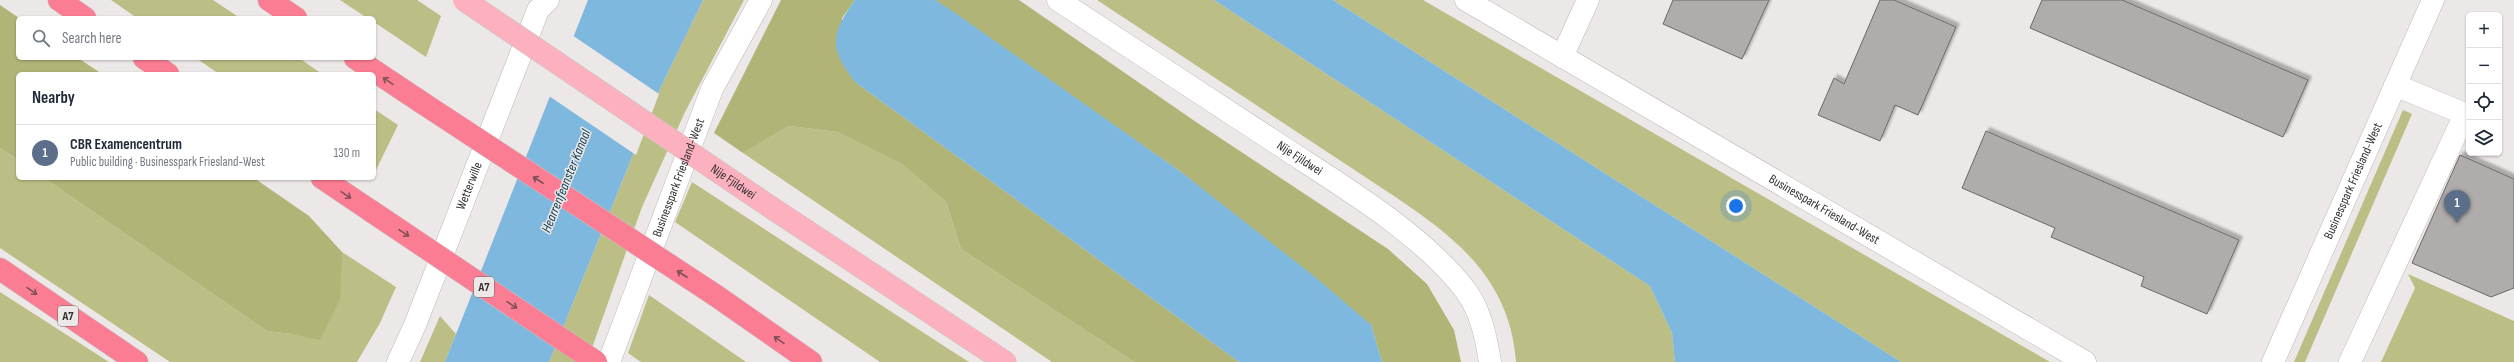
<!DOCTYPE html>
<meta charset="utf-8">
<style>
body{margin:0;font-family:"Sofia Sans Condensed",sans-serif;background:#f2f2f3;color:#1f2937}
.controls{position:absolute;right:12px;top:12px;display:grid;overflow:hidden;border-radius:6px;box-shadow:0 1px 3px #0004}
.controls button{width:36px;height:36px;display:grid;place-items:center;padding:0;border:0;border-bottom:1px solid #e0e1e3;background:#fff;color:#1f2937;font:20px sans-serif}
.you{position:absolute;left:1736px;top:206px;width:14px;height:14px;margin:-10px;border:3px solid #fff;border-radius:50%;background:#1a73e8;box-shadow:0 0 0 6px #1a73e833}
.badge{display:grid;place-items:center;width:26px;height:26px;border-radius:50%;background:#d93025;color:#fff;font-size:13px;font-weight:700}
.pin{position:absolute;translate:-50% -33px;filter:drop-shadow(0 1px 2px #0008)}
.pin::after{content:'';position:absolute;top:21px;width:14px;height:12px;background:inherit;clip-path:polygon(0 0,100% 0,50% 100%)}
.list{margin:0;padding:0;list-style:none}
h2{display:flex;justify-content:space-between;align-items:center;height:52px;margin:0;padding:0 16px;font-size:17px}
h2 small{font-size:13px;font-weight:400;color:#747a83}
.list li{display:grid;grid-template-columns:26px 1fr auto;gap:12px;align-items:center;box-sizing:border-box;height:56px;padding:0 16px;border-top:1px solid #e0e1e3}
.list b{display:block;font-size:15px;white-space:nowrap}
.list p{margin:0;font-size:13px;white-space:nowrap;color:#747a83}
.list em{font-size:13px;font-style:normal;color:#747a83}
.icon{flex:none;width:22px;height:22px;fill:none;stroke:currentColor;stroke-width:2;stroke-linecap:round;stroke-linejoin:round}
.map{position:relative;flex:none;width:2514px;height:362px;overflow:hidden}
.search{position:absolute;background:#fff;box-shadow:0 1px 3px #0004;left:16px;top:16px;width:360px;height:44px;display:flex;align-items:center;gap:10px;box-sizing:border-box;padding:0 14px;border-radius:6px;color:#747a83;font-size:15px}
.panel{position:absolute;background:#fff;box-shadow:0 1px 3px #0004;left:16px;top:72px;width:360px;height:108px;border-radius:6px}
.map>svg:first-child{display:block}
.green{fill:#bcbf85}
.forest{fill:#b0b477}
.water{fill:#7eb8de}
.pier{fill:#ece8e7}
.building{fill:#b0acab;stroke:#6c6967;filter:url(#shadow)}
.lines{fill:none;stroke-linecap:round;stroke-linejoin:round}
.minor-casing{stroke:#bcb9b7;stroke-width:23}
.major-casing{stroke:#c6c5c5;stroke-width:23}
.highway-casing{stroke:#c6c5c5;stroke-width:23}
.minor{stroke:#fff;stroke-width:22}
.major{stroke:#fdb1be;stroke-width:22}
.highway{stroke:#fb7d93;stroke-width:22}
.major-bridge-casing{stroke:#c6c5c5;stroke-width:23;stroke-linecap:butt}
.highway-bridge-casing{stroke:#c6c5c5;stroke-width:23;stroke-linecap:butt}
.major-bridge{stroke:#fdb1be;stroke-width:22}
.highway-bridge{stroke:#fb7d93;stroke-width:22}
.oneway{stroke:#824f58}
.labels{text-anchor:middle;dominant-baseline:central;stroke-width:3;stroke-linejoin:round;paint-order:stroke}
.shield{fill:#ece8e7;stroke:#6a6867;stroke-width:1}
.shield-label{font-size:12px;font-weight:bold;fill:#323130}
.street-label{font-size:13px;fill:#323130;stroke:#ece8e7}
.water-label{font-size:14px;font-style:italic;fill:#093a54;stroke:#ece8e7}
</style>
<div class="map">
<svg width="2514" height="362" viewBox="0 0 2514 362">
<defs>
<filter id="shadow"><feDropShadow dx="3.5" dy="-3.5" stdDeviation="1" flood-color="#0004"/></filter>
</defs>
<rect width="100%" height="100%" fill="#ece8e7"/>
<g class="green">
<polygon points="111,0 213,0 240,18 137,18"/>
<polygon points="340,0 417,0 441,16 426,57 374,22 374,18 367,18"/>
<polygon points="703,0 744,0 685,112 642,207 587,362 549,362 658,93"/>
<path d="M1097,0H1214L1650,286L1672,333L1675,362H1516C1510,281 1459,240 1397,198Z"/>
<polygon points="1333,0 1423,0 2050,362 1901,362"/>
<polygon points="196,58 299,58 322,74 219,74"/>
<polygon points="374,109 398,125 374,174"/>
<polygon points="2403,110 2412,114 2305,362 2294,362"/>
<polygon points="789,126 837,132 903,165 946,202 961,249 1134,362 1052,362 743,153"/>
<polygon points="0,148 18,160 18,178 44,178 267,331 292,334 340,261 342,252 396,287 380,323 357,362 170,362 0,248"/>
<polygon points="692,182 944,346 969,362 880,362 675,222"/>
<polygon points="2408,274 2514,321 2514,362 2381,362 2415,288"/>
<polygon points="0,292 109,362 0,362"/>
<polygon points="649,295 746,362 641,362 628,353"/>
<polygon points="440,316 456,334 445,362 420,362"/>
</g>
<g class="forest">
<polygon points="781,0 855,0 842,18 855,82 1239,362 1134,362 961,249 946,202 903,165 837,132 789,126 743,153 714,133"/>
<polygon points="935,0 1019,0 1199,124 1388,249 1427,284 1454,330 1461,362 1382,362 1371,325 1181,172"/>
<polygon points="0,5 19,18 18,58 78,58 102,74 18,74 18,160 0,148"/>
<polygon points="44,178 254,178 309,216 342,252 340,299 320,340 292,334 267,331"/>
</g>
<g class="water">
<polygon points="588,0 703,0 658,93 549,362 445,362"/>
<path d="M855,0H935L948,8L1181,172L1315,277L1371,325L1382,362H1239L855,82C829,48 830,35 855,0Z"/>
<polygon points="1214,0 1333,0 1901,362 1675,362 1672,333 1650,286"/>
</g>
<polygon class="pier" points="572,35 659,94 636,155 549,96"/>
<g class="building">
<polygon points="1673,0 1769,0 1742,59 1663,24"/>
<polygon points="1880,0 1894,0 1956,27 1918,115 1895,105 1880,141 1818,115 1834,78 1844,84"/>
<polygon points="2042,0 2122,0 2308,80 2283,137 2030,28"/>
<polygon points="1986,131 2239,240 2207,314 2141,286 2144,277 2051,237 2055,228 1962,188"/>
<polygon points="2460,155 2514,179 2514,288 2491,297 2412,263"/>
</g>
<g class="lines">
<defs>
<g id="minor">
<path id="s1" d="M1058,0C1131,48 1205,96 1278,144C1340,185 1421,232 1466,291C1481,312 1486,337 1490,362"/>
<path id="s2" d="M1466,0L2085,362"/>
<polyline points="1562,57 1588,0"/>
<path id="s3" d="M398,362L415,325L538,10L548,0"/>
<path id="s4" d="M609,362L712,89L761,0"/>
<path id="s5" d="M2273,362L2433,0"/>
<polyline points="2350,362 2465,114 2395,85"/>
</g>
<polyline id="major" points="763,202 1005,362"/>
<g id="highway">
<polyline points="59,0 85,18"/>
<polyline points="269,0 296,18"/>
<polyline points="144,58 168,74"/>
<polyline points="355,58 421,102"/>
<polyline points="322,178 371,211"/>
<polyline points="0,269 137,362"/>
<polyline points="715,295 811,362"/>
</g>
</defs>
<use href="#minor" class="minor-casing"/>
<use href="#major" class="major-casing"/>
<use href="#highway" class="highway-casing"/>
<use href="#minor" class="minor"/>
<use href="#major" class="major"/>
<use href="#highway" class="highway"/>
<defs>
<g id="major-bridge">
<path id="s6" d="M464,0L763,202"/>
</g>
<g id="highway-bridge">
<polyline points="421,102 715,295"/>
<polyline points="371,211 596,362"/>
</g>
</defs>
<use href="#major-bridge" class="major-bridge-casing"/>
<use href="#highway-bridge" class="highway-bridge-casing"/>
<use href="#major-bridge" class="major-bridge"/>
<use href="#highway-bridge" class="highway-bridge"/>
</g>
<defs><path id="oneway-shaft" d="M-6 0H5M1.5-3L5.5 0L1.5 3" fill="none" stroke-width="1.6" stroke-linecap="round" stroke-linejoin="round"/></defs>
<g class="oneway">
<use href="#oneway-shaft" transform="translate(388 81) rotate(-146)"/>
<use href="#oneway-shaft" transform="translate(538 180) rotate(-147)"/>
<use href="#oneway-shaft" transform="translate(346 195) rotate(34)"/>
<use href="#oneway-shaft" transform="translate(404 233) rotate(34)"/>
<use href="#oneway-shaft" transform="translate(682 274) rotate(-147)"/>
<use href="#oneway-shaft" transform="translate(32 291) rotate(35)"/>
<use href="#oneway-shaft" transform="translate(512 305) rotate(34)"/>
<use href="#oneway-shaft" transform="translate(779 340) rotate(-145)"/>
</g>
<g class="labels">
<g class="shield">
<rect x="474" y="277" width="20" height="20" rx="3"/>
<rect x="58" y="306" width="20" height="20" rx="3"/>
</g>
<g class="shield-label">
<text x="484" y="287">A7</text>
<text x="68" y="316">A7</text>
</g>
<g class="street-label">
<text stroke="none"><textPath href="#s1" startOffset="289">Nije Fjildwei</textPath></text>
<text stroke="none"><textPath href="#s4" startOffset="197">Businesspark Friesland-West</textPath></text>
<text stroke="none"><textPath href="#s5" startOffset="198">Businesspark Friesland-West</textPath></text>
<text stroke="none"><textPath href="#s6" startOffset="325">Nije Fjildwei</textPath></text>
<text stroke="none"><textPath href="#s3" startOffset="190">Wetterwille</textPath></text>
<text stroke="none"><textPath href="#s2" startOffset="415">Businesspark Friesland-West</textPath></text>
</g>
<g class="water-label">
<text transform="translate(566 181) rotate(-68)">Hearrenfeanster Kanaal</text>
</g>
</g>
</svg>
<div class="controls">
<button>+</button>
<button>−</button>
<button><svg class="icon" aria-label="locate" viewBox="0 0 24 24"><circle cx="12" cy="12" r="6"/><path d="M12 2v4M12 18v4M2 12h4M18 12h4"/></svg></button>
<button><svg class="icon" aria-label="layers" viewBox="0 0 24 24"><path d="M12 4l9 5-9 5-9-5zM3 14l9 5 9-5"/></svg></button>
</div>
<div class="you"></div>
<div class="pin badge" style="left:2457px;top:223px;background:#5c6f8a">1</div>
<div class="search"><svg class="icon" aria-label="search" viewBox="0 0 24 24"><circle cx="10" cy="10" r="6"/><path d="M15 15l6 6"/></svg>Search here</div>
<section class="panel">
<h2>Nearby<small></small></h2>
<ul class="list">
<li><span class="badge" style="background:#5c6f8a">1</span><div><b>CBR Examencentrum</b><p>Public building · Businesspark Friesland-West</p></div><em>130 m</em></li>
</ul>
</section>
</div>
